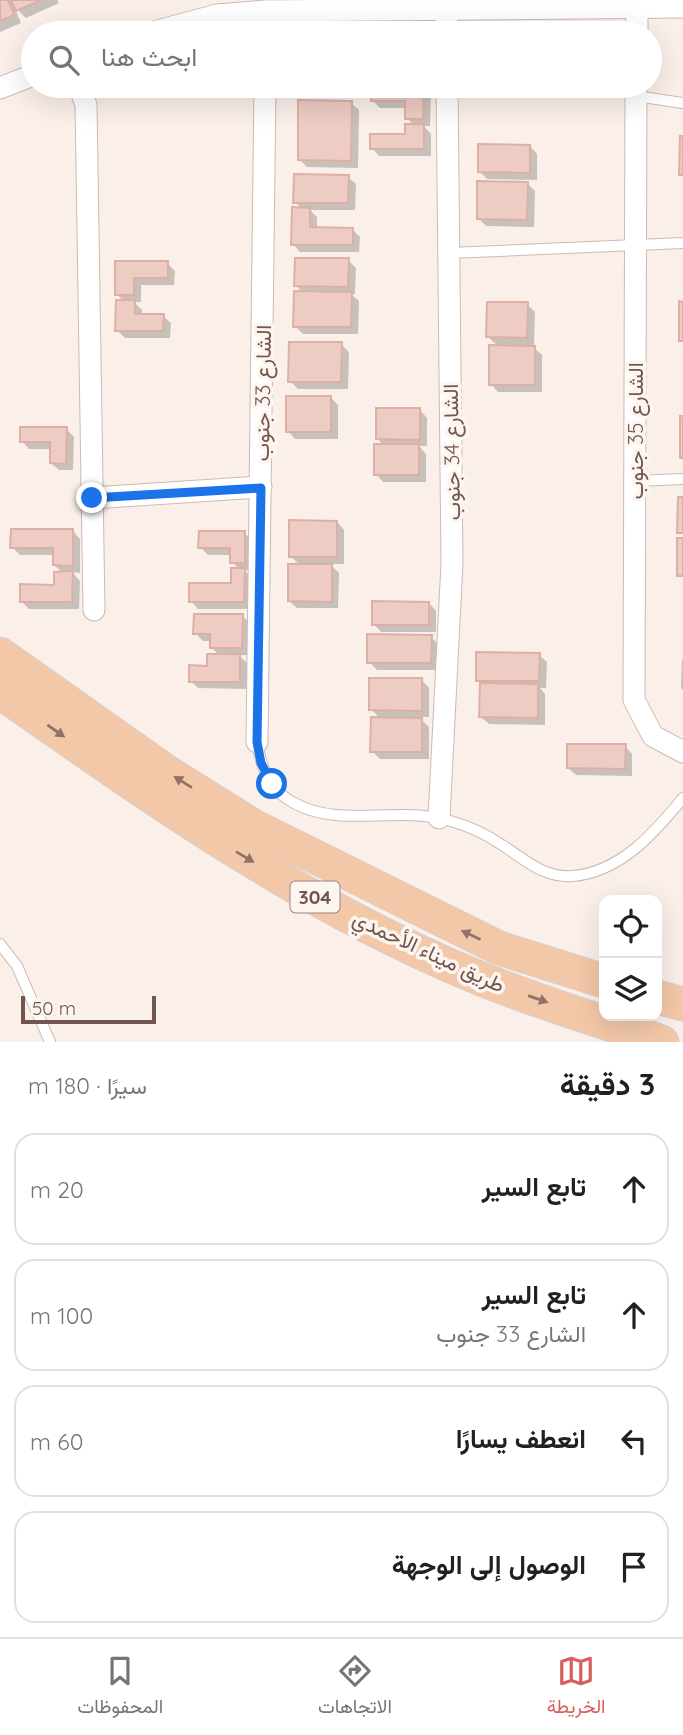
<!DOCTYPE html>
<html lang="ar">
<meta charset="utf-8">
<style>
body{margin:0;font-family:Quicksand,Vazirmatn,sans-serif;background:#f6f6f6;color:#202124;direction:rtl}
.controls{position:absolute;right:21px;bottom:21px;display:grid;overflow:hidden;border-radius:14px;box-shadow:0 7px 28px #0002}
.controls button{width:63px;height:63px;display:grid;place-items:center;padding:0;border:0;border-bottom:2px solid #e0e0e0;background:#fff;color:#202124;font:35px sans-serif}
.scale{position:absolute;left:21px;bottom:18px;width:135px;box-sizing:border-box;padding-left:7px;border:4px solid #73554f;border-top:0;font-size:19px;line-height:24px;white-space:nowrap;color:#73554f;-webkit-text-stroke:5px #fdf5ef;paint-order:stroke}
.stop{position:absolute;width:21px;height:21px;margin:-16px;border:5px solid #1a73e8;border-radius:50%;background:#fff}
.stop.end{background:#1a73e8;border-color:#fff;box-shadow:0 2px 7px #0008}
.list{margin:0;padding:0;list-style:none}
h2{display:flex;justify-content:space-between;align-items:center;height:91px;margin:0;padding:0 28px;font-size:30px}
h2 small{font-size:23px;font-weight:400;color:#757577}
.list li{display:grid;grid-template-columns:46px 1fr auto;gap:21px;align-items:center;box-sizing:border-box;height:112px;margin:0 14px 14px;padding:0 14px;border:2px solid #e0e0e0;border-radius:21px}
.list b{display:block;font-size:26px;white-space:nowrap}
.list p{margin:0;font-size:23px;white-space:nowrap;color:#757577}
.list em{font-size:23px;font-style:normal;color:#757577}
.icon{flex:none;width:38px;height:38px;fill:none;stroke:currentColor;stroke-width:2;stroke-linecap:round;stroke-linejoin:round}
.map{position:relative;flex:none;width:683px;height:1042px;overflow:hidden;direction:ltr}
.search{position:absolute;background:#fff;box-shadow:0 7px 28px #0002;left:21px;right:21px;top:21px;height:77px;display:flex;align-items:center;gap:18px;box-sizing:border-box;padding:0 24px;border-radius:38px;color:#757577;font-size:26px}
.sheet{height:595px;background:#fff}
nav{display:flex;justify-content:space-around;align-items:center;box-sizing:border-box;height:98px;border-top:2px solid #e0e0e0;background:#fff;font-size:19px;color:#757577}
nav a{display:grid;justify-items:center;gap:4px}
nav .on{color:#d85e5b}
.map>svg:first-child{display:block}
.shadow{fill:#0003}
.building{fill:#edccc3;stroke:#deb0a5;stroke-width:2}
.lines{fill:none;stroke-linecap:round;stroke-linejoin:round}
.lane-casing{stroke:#ceb9b3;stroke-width:12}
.street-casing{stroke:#ceb9b3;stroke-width:23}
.primary-casing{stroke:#d8cfce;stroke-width:35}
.lane{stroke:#fff;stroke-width:10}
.street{stroke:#fff;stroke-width:21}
.primary{stroke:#f2c8a8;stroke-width:33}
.oneway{fill:#937265}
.route{stroke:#1a73e8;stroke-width:9}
.labels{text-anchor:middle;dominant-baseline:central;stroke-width:7;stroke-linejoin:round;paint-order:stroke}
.shield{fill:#fdf5ef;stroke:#9c857f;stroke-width:2}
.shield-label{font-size:19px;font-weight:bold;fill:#73554f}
.street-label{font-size:21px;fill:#73554f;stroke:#fdf5ef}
</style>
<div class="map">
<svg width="683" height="1042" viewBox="0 0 683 1042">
<rect width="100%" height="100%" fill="#fbf0e9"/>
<g class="shadow">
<polygon points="0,0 57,0 59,3 26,18 14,6 21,23 0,32"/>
<polygon points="423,87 431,94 430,126 424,126 431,134 431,156 379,156 372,148 406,136 414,126 407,118 407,108 380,108 372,100"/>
<polygon points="351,103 359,110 358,168 307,167 300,160"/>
<polygon points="530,146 537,154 537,180 487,179 480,172"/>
<polygon points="348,177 356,184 355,210 310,210 317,217 317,229 352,229 360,237 359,252 300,252 293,244 302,209 295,202"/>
<polygon points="527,183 535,191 534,227 486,226 479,219"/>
<polygon points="348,260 356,268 355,294 351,294 359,301 358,334 303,334 295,326 304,293 296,286"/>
<polygon points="117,263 167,263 175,271 174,285 141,285 141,302 134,302 142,310 142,316 163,316 171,323 170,338 125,338 117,330 124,302 117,294"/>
<polygon points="527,304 535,312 534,345 531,345 542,355 542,392 498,392 491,384 499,347 488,337"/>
<polygon points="341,344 349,352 348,389 298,389 290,381"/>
<polygon points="331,398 338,405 338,439 295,439 288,431"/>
<polygon points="420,410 427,418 427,446 419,446 426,454 426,482 383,482 376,474 384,446 377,438"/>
<polygon points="66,429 74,437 73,470 59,470 51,463 52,449 29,449 22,441"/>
<polygon points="337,522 344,530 344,564 330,564 339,573 338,608 297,608 289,601 300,565 290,556"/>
<polygon points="73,531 80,539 80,573 72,572 80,581 79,609 29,609 21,601 55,586 63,573 54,565 55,555 20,555 12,547"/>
<polygon points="244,533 252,540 251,570 244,570 252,578 251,609 198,609 191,601 232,585 240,570 232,562 232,555 208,555 200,547"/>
<polygon points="429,603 436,611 436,632 381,632 374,624"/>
<polygon points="242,616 250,623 249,655 239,655 247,663 247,689 198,688 191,681 219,655 212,648 212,641 203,641 195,633"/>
<polygon points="431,637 439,645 438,670 377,670 369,662"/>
<polygon points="539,655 547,662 546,688 540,688 545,694 545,725 489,724 481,717 481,684 478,680"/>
<polygon points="682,659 683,659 683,690 681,688"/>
<polygon points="422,680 429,688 429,717 419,717 429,727 429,759 380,759 372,751 381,719 371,709"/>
<polygon points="625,746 632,754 632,776 576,775 568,768"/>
</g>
<g class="building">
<polygon points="0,0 8,0 14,15 0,21"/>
<polygon points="11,0 41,0 16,11"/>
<polygon points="371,86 424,86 423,119 405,119 405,101 371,101"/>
<polygon points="298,100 352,101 351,161 298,160"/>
<polygon points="405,124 424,124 424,149 370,149 370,134 405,134"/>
<polygon points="680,136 683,136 683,175 679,175"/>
<polygon points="478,144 530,145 530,173 478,172"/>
<polygon points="294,174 349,175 348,203 293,203"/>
<polygon points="477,181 528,182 527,220 477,219"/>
<polygon points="292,207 310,208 310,227 353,228 353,245 291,245"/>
<polygon points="295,258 349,258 348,287 294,286"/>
<polygon points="115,261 168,261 168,278 134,278 134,295 115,295"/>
<polygon points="294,291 352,292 351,327 293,327"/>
<polygon points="116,300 135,300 135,314 164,314 163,331 115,331"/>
<polygon points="679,301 683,302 683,341 679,341"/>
<polygon points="487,302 528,302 527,338 486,337"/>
<polygon points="289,342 342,342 341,382 288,382"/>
<polygon points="489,345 535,346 535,385 489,385"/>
<rect x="286" y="396" width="45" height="36"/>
<polygon points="376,408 420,408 420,440 376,439"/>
<rect x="680" y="416" width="3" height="42"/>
<polygon points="20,427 67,427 66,464 50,463 50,442 20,442"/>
<rect x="374" y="444" width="45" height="31"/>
<polygon points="678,497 683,497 683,533 677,533"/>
<polygon points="289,520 337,521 337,557 289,557"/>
<polygon points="11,529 73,529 73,566 53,565 53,548 10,548"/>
<polygon points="199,531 245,531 245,563 230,563 230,548 198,548"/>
<rect x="677" y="538" width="6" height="38"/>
<polygon points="288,564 332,564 332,602 288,601"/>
<polygon points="231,568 245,568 244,602 189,602 189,583 231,583"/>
<polygon points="73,571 72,602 20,602 20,584 54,585 54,572"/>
<polygon points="372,601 429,602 429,625 372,625"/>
<polygon points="194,614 243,614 242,648 210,648 210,634 193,634"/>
<polygon points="367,634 432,635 431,663 367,663"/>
<polygon points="476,652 540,653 539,681 476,681"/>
<polygon points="207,654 240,654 240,682 189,682 189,665 207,666"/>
<polygon points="369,678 422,678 422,711 369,710"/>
<polygon points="480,683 538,684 538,718 479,717"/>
<polygon points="371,717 422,718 422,752 370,752"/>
<polygon points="567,744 626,744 625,769 567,768"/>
</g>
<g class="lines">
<defs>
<g id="lane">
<polyline points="636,96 683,103"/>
<polyline points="449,253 683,243"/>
<polyline points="635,481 683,479"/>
<path d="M257,742C261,768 270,791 294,803C342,829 396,805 450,821C469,826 486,834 502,845C526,860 543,878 573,876C621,872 655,832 683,798"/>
<polyline points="0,944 17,966 50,1042"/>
</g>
<g id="street">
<polyline points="446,12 447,33"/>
<polyline points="150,33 217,15 266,11 683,7"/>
<polyline points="266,33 266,11"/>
<polyline points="637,33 637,7"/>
<polyline points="79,86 86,105 94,610"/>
<polyline points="636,86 634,700 653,736 683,752"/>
<polyline points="0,88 33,75"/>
<polyline points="92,498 261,487"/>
<polyline points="257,742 265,86"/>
<polyline points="439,818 452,563 447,86"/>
</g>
<g id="primary">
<polyline points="0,654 167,772 255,827 499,948 604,981"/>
<path d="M0,692C150,797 301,904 472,975C533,1001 599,1020 662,1042"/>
<polyline points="657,997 683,1004"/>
</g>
</defs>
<use href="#lane" class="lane-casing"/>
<use href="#street" class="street-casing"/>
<use href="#primary" class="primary-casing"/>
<use href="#lane" class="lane"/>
<use href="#street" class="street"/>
<use href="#primary" class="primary"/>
</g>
<defs><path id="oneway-solid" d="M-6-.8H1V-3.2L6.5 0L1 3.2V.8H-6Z" transform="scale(1.75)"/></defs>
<g class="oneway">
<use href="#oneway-solid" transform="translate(56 731) rotate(35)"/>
<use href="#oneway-solid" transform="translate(183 782) rotate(-148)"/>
<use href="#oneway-solid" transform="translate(245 857) rotate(31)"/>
<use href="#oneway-solid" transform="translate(471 935) rotate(-155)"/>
<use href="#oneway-solid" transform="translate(538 999) rotate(19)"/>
</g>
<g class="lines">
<polyline class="route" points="92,498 261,488 257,742 261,763 272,784"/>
</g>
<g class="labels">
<rect class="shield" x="290.5" y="881.5" width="49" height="31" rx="5"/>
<g class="shield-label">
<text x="315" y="897">304</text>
</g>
<g class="street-label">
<text transform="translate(262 393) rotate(-89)">الشارع 33 جنوب</text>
<text transform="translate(635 431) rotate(-90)">الشارع 35 جنوب</text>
<text transform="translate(451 452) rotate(-91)">الشارع 34 جنوب</text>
<text transform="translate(429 951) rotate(25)">طريق ميناء الأحمدي</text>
</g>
</g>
</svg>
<div class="controls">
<button><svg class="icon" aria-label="locate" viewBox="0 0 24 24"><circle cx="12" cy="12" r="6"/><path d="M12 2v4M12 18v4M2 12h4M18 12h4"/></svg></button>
<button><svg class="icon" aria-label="layers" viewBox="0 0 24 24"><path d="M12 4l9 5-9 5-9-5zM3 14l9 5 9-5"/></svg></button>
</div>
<div class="scale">50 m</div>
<div class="stop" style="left:272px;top:784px"></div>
<div class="stop end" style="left:92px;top:498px"></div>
<div class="search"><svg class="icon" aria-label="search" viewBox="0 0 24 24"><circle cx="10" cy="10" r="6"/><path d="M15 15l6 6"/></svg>ابحث هنا</div>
</div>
<section class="sheet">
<h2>3 دقيقة<small>سيرًا · 180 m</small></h2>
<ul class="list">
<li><svg class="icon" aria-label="ahead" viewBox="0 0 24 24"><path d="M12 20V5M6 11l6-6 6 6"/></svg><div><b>تابع السير</b></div><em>20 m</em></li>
<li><svg class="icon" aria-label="ahead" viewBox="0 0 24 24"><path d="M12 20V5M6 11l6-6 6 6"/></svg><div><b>تابع السير</b><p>الشارع 33 جنوب</p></div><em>100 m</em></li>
<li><svg class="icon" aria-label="left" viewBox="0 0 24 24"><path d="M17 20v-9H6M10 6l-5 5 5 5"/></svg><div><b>انعطف يسارًا</b></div><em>60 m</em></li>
<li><svg class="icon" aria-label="arrive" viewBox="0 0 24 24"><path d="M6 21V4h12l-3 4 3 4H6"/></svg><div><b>الوصول إلى الوجهة</b></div></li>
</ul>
</section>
<nav>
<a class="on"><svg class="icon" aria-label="map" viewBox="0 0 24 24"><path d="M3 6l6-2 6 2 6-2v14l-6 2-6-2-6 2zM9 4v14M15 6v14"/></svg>الخريطة</a>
<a><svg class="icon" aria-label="directions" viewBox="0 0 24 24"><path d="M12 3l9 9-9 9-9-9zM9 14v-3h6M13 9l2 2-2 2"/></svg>الاتجاهات</a>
<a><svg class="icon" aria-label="saved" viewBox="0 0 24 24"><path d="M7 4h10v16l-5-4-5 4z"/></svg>المحفوظات</a>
</nav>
